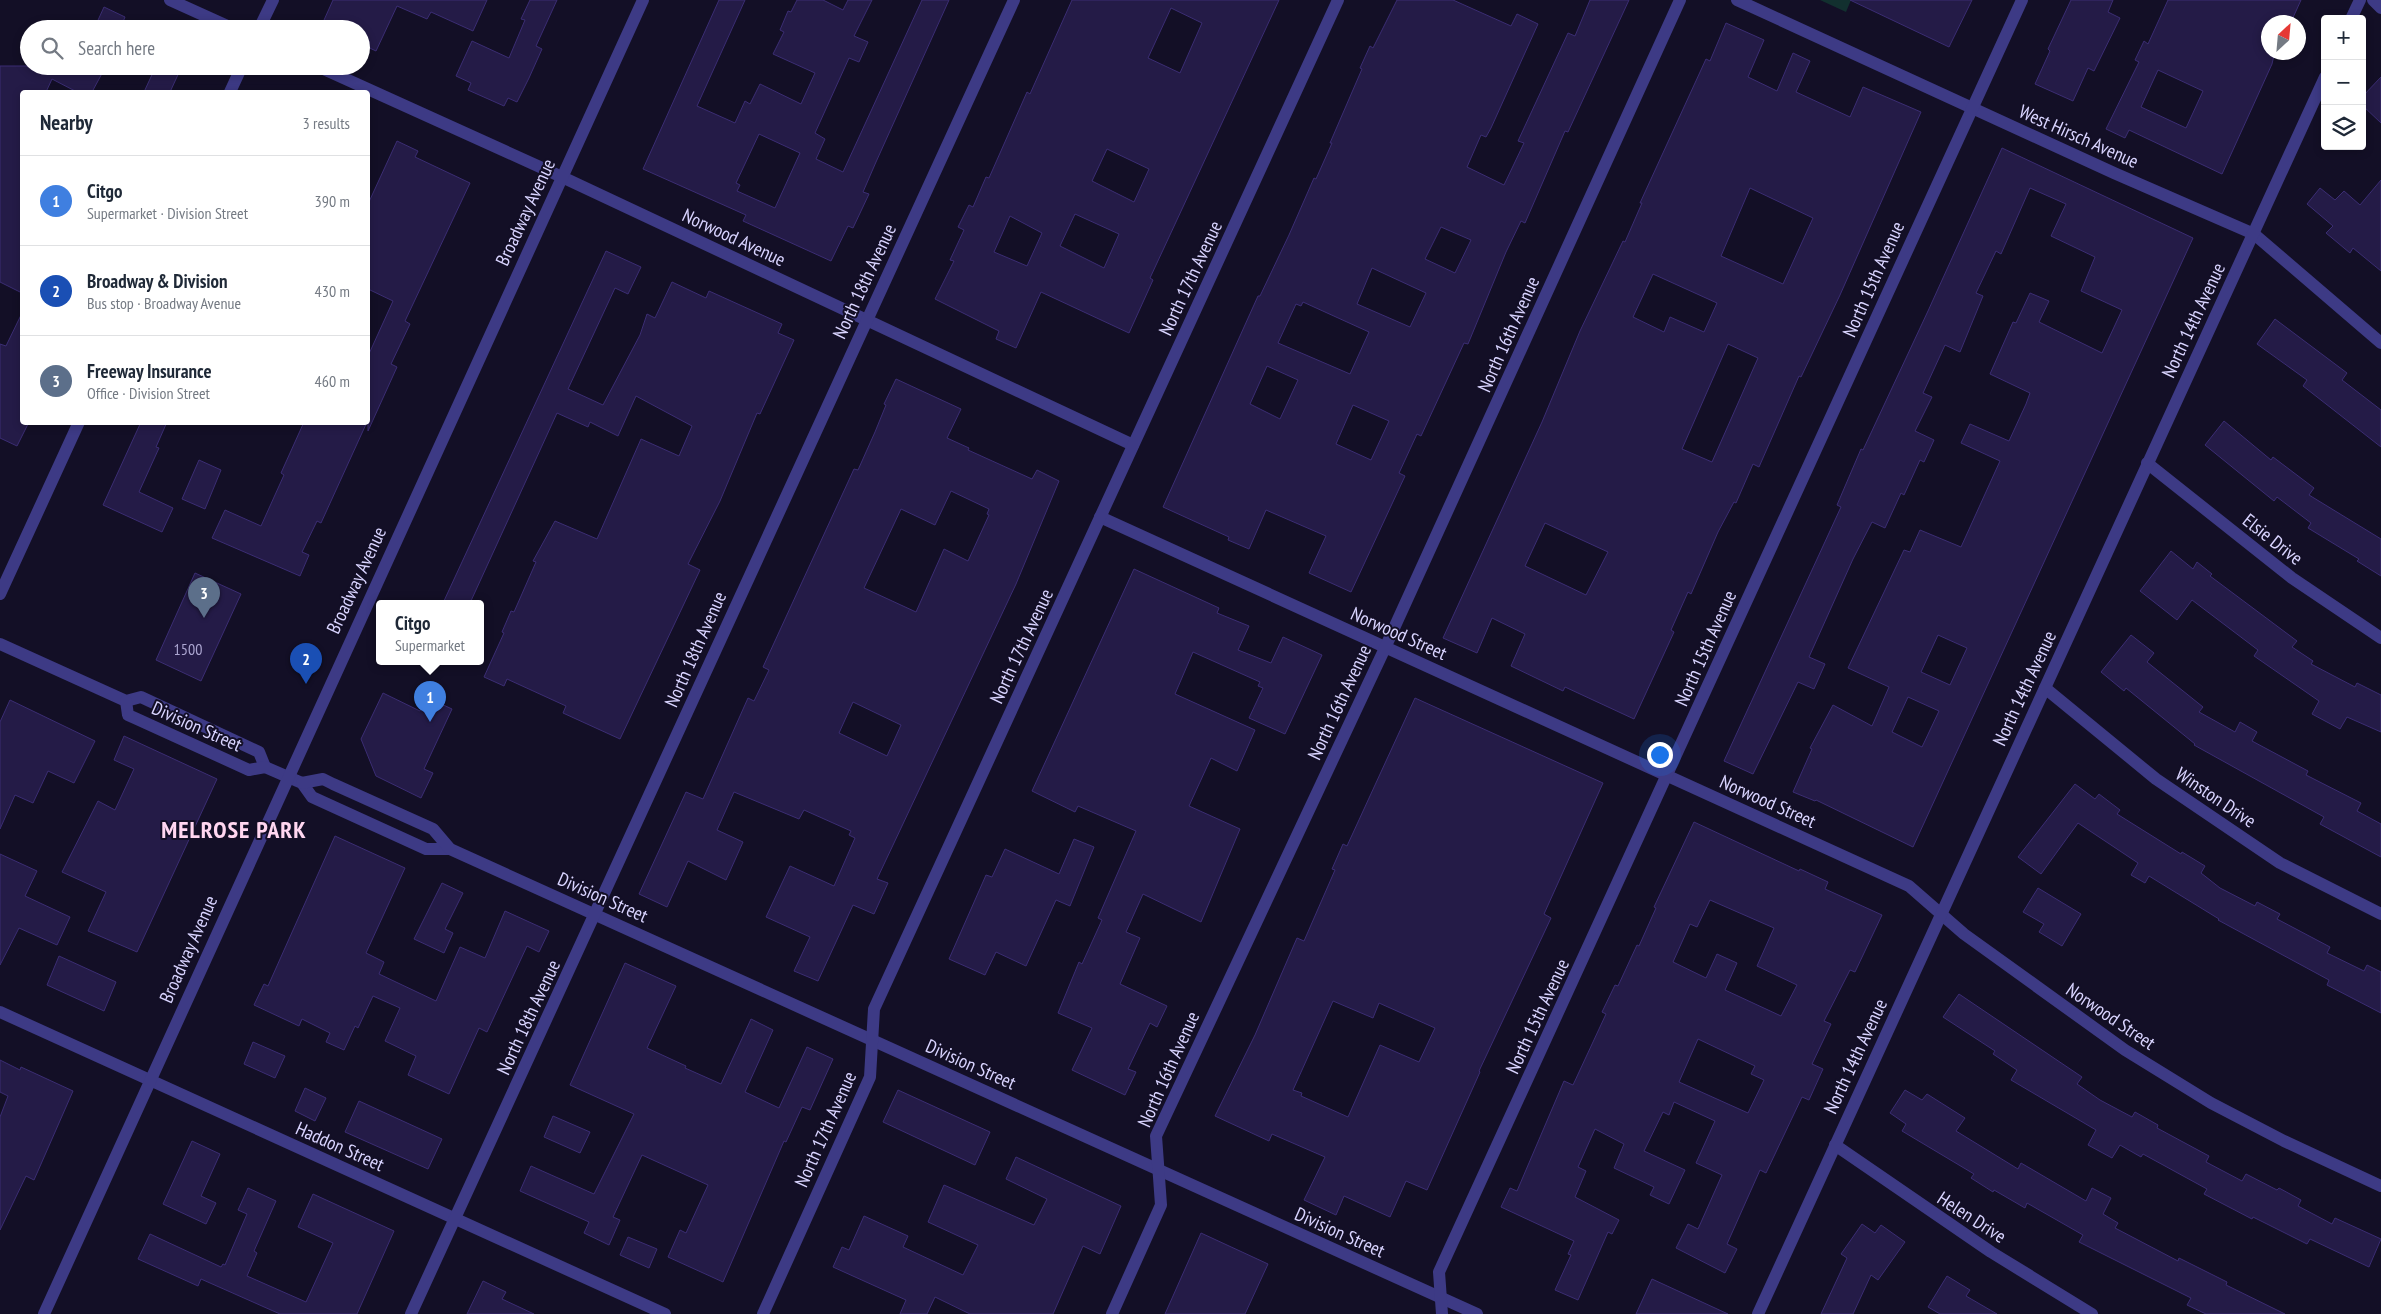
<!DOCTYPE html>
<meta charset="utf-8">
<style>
body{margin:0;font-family:"PT Sans Narrow",sans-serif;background:#f2f2f3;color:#1f2937}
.controls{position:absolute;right:15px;top:15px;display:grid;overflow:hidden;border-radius:5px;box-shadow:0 2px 8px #0003}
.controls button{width:45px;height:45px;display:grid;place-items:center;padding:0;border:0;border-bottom:1px solid #e0e1e3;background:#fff;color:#1f2937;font:25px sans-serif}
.compass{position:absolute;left:2261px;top:15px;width:45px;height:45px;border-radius:50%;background:#fff;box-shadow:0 2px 8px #0003;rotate:26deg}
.you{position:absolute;left:1659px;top:754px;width:18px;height:18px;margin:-12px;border:4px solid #fff;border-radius:50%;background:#1a73e8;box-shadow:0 0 0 8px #1a73e833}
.badge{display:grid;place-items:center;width:32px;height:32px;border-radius:50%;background:#1a73e8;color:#fff;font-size:16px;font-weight:700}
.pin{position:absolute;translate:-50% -41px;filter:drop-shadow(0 1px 2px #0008)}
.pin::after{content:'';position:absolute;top:26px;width:18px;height:15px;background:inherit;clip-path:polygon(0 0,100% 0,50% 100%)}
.popup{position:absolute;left:376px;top:600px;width:108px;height:65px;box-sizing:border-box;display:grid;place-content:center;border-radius:5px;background:#fff;filter:drop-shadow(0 1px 4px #0005);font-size:16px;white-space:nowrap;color:#747a83}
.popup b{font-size:19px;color:#1f2937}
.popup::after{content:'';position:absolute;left:50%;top:100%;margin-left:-10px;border:10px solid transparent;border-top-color:#fff}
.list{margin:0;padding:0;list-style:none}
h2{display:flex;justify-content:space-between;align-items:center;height:65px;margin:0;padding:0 20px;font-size:21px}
h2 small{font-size:16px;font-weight:400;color:#747a83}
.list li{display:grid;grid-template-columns:32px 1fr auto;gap:15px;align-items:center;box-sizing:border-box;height:90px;padding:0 20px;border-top:1px solid #e0e1e3}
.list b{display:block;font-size:19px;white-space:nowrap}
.list p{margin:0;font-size:16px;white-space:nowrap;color:#747a83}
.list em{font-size:16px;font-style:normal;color:#747a83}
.icon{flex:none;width:28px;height:28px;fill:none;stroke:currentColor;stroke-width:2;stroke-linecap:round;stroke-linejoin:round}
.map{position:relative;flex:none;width:2381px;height:1314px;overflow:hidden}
.search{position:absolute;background:#fff;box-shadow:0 2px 8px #0003;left:20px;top:20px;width:350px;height:55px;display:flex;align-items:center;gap:12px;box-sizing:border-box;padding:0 18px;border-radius:28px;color:#747a83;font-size:19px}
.panel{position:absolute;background:#fff;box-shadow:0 2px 8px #0003;left:20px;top:90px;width:350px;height:335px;border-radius:5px}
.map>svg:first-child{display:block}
.green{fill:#12302f}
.building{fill:#241b47;stroke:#3b2d73;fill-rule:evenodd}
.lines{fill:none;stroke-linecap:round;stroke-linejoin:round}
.minor{stroke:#3d3a85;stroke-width:12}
.labels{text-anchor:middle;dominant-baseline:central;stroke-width:4;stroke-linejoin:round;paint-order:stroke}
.number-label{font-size:16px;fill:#aca6d1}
.street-label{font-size:19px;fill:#d9d4ff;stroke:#130f26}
.district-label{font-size:24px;font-weight:bold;letter-spacing:1px;fill:#ffd6f0;stroke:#130f26}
</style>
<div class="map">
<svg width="2381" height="1314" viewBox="0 0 2381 1314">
<rect width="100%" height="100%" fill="#130f26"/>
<polygon class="green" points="1820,0 1851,0 1846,12"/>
<g class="building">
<polygon points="333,0 487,0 473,31 431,12 427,19 397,6 376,51 361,44 361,29 320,29"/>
<polygon points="530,0 557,0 536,46 542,49 529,78 517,102 508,98 504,106 468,90 471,83 456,76 472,41 509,58 525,20 521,19"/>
<path d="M719,0H745L697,106L735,123L745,101L750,104L760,84L801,104L815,73L773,54L784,32L780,30L788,11L791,12L797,0H823L843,10L848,0H872L854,36L868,42L859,62L849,58L815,133L825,139L816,159L843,172L922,0H949L876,162L863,192L869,194L853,228L848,226L831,261L743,221L746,215L643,169ZM759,134L800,153L775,208L737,191L740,185L736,183Z"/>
<path d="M1072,0H1279L1150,278L1153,280L1129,333L1041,292L1016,348L996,339L999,331L935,299L954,261L950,260L964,230L958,227L969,205L973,207L986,177L989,178L1027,92L1030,94ZM1171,8L1202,23L1180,73L1148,58ZM1107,149L1149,169L1134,202L1092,181ZM1075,214L1119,234L1104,268L1060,246ZM1010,216L1042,233L1027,266L994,252Z"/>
<path d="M1397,0H1453L1511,26L1517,14L1538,24L1491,128L1486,137L1481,135L1467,167L1504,185L1524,143L1518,141L1568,33L1575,36L1590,0H1629L1568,132L1565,131L1525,223L1521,221L1506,252L1468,344L1464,343L1421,436L1417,434L1399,473L1405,476L1351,592L1309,573L1326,536L1266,510L1249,549L1228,540L1229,537L1163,507L1258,296H1260L1289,235L1314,178L1316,179L1332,143H1330L1362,69L1360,68L1370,46L1373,48ZM1441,227L1471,240L1455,273L1425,259ZM1372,268L1426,293L1410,327L1357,304ZM1303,302L1369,332L1350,374L1278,343L1296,304L1301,306ZM1267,366L1298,380L1280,419L1250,404ZM1353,405L1389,421L1371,460L1336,444Z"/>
<polygon points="1850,0 1972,0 1949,47"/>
<polygon points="2071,0 2113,0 2108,12 2120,18 2094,71 2088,68 2073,101 2035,84 2050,51 2048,49"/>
<path d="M2168,0H2301L2291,22H2268V52L2274,55L2272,64L2222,174L2129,130L2125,138L2106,129L2139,62L2135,60L2144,41L2148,44ZM2158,70L2203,91L2186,128L2141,107Z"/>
<polygon points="104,7 125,17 120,29 94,29"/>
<path d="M1726,23L1764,40L1748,77L1777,91L1793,53L1810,61L1796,92L1850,117L1863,87L1921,112L1840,295L1801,377L1799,376L1759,467L1753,464L1736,503L1734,502L1718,532L1691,594L1688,592L1671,630L1674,632L1634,719L1565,687L1563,691L1511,666L1525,634L1492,618L1477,653L1443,638L1542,422L1580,331L1623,241L1625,242L1642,203H1640L1706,59L1710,61ZM1750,188L1813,218L1783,284L1721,256ZM1653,274L1717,303L1704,332L1670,317L1664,332L1633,317ZM1728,344L1758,358L1712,462L1682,449ZM1545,523L1608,552L1586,595L1525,566Z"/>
<polygon points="0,66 106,66 92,92 77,92 52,79 46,92 22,92 22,293 0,282"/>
<polygon points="156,66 182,66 170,92 144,92"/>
<polygon points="2381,77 2381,123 2362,105 2362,97"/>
<polygon points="397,141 418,151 415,157 470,183 405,321 410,324 391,364 397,367 368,431 368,356 393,301 368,289 368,204"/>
<path d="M2002,148L2193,238L1913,847L1816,800L1815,801L1793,792L1812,749L1810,748L1833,705L1872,726L1889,687L1848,668L1904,550L1910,552L1920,530L1961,547L2000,461L1961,443L1970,424L2009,441L2026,404L2030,393L1990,374L2013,322L2016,323L2030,293L2049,301L2039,322L2102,353L2122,310L2081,291L2095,257L2051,236L2066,204L2030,188L2001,254L1996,251L1976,293L1983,296L1960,352L1945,345L1923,393L1932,397L1915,431L1934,440L1924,462L1920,460L1904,495L1901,493L1885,528L1872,522L1853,559L1809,657L1825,664L1814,689L1798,682L1753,774L1724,761L1841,507L1837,505L1861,449L1863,450L1928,311ZM1938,635L1967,648L1950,685L1921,672ZM1908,697L1939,711L1922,747L1892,732Z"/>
<polygon points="2381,180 2381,271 2353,248 2350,253 2326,233 2333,226 2307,204 2320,188 2335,200 2344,191 2360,205"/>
<polygon points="606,251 641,267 628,294 615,288 568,389 603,405 640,335 647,314 655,318 672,282 706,298 709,291 782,324 778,333 794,340 760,414 757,413 720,501 688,564 700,570 620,739 563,713 566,706 507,679 504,686 484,677 504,633 502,632 511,611 514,612 536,562 533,561 555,521 597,539 641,439 679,456 692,426 636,396 618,436 590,422 588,427 557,413 470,603 443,603"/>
<polygon points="22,313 22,422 28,424 17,446 0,438 0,344 6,346"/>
<polygon points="2275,319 2347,373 2342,380 2381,410 2381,447 2303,386 2307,380 2257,344"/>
<path d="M896,379L961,409L947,438L969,448L968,450L1032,479L1037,470L1059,481L1016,584L877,879L888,883L874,914L853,905L818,981L794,971L810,937L766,917L790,866L834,886L855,838L849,835L851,831L804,810L799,819L734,792L717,830L743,842L726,880L688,861L667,907L639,894L686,792L703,799L748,698L754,701L769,670L763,667L854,469L858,470L875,432L886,405L884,404ZM951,491L989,509L987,514L989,515L968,561L944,549L916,612L864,588L901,509L935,525ZM853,702L901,725L887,756L839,733Z"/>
<polygon points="2224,421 2271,460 2273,457 2314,488 2309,495 2381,539 2381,576 2357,561 2359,559 2308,528 2311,523 2277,497 2274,501 2205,445"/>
<polygon points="141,422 167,422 156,447 159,448 139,492 173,508 162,532 103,505"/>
<polygon points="304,422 367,422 321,523 317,521 302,552 309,555 300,576 212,538 225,510 261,526 284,475 281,473"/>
<polygon points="199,460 221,470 205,509 182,499"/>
<polygon points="2171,551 2193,569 2197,562 2212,574 2210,576 2297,641 2292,647 2313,661 2311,664 2355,687 2357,683 2381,695 2381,732 2347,717 2340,729 2312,714 2319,701 2254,656 2258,650 2192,600 2177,620 2140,591"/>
<polygon points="1134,569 1219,608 1217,613 1249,626 1238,650 1271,663 1283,637 1322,655 1285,734 1249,718 1263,688 1258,686 1260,682 1193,652 1175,694 1255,730 1237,771 1211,758 1189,806 1240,829 1201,922 1143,894 1126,932 1140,938 1120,984 1167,1006 1157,1027 1150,1023 1128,1069 1136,1072 1125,1095 1072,1070 1092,1028 1058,1013 1079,962 1082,964 1102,920 1098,918 1136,831 1078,806 1075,812 1032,791"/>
<polygon points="195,573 241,594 201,681 156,660"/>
<polygon points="2131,635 2154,653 2147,662 2203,707 2199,712 2235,732 2240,722 2257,732 2252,741 2308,771 2306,775 2361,803 2357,811 2381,824 2381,857 2320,824 2324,817 2194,745 2195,744 2126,688 2124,691 2101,672"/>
<polygon points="383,693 420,711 426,697 452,709 424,769 433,773 421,798 376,776 361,739"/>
<path d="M1415,698L1603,783L1544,914L1551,918L1479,1071L1480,1072L1427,1190L1406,1181L1390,1217L1344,1196L1336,1215L1304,1200L1325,1157L1272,1134L1269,1141L1215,1116L1255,1035L1297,938L1304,941L1335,870L1332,869L1343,844L1347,846ZM1333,1001L1373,1018L1379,1003L1435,1028L1419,1062L1380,1045L1348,1117L1301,1096L1302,1093L1293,1090Z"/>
<polygon points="10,700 95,741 74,783 48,771 33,803 15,795 0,829 0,722"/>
<polygon points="124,736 217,779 137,952 88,931 106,892 62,872 98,801 115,810 134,769 114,760"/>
<polygon points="2075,784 2095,799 2099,794 2120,810 2117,814 2181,854 2182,852 2205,866 2201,873 2220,888 2255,906 2257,902 2280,914 2277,919 2330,947 2327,953 2364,971 2367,965 2381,972 2381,1013 2327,985 2329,980 2218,920 2219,919 2149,876 2145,883 2131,875 2138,863 2078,823 2041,874 2018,857"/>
<path d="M1694,822L1799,871L1800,869L1828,882L1825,889L1882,915L1855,972L1850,970L1824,1021L1831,1024L1812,1064L1823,1069L1809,1100L1802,1097L1766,1173L1760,1170L1727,1244L1737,1249L1725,1273L1676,1248L1688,1224L1698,1229L1722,1175L1696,1163L1715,1121L1674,1102L1669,1115L1663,1112L1644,1151L1685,1170L1669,1204L1650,1195L1654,1187L1614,1168L1624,1144L1595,1129L1578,1167L1586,1171L1575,1197L1619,1220L1612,1234L1608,1232L1578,1300L1555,1290L1571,1255L1568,1254L1574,1241L1501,1207L1510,1188L1517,1191L1564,1081L1573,1085L1606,1014L1602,1012L1615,985L1618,986L1637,945L1639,946L1656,908L1654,907ZM1710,900L1774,928L1757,966L1797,985L1781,1016L1725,990L1737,963L1717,954L1706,978L1673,962L1690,924L1697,927ZM1698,1039L1755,1066L1751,1074L1764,1080L1748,1113L1679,1082Z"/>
<polygon points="335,836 405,868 366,953 384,962 379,974 436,1001 460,947 485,958 505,911 549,931 539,952 527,946 487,1032 479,1028 449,1094 408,1075 416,1056 385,1041 400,1008 373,996 358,1028 355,1026 344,1050 326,1042 330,1033 302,1019 299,1026 254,1005 264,984 268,986"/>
<polygon points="1074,839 1094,847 1070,906 1056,900 1026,966 996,952 985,975 949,959 986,875 992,877 1005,849 1059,874"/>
<polygon points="0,854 37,871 25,896 70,917 57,945 19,928 0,965"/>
<polygon points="442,883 463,893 445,929 453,933 444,953 414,939"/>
<polygon points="2038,888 2081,914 2062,946 2039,932 2044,924 2023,912"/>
<polygon points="59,956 116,982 104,1011 47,985"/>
<polygon points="625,963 676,986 647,1048 686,1066 685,1068 721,1084 751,1019 773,1030 745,1092 779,1108 807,1047 833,1059 810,1110 802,1107 786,1142 784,1141 723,1282 668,1257 680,1230 686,1233 708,1185 642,1155 613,1217 620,1220 609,1245 584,1233 589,1222 520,1191 531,1166 594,1194 634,1114 570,1085"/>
<polygon points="1959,994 2082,1077 2077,1084 2100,1100 2132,1117 2135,1112 2158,1125 2157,1128 2209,1156 2206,1162 2242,1181 2246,1174 2277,1190 2279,1188 2301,1200 2298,1206 2332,1224 2335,1218 2381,1239 2369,1267 2310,1239 2307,1244 2253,1217 2252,1219 2204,1194 2207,1189 2143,1154 2141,1157 2120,1145 2112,1158 2088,1145 2096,1130 2011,1080 2017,1070 1993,1054 1995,1051 1943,1017"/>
<polygon points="253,1042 285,1056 275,1078 244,1064"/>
<polygon points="0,1060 20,1070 21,1067 73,1091 34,1180 26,1176 0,1230 0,1117 8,1096 0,1092"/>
<polygon points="305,1088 326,1098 315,1121 295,1111"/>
<polygon points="898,1090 990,1132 975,1165 883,1122"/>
<polygon points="1905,1090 1922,1100 1927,1094 1965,1118 1956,1131 2018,1169 2021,1163 2086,1201 2092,1188 2111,1198 2103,1214 2118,1223 2115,1228 2178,1261 2179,1258 2227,1282 2226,1285 2285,1314 2206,1314 2187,1305 2191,1298 2079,1242 2083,1235 2027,1203 2025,1208 1994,1190 1993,1192 1971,1178 1974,1174 1902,1131 1906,1124 1890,1113"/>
<polygon points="359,1101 442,1139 428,1169 345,1132"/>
<polygon points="553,1116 590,1132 580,1153 544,1137"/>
<polygon points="192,1141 220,1154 201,1196 216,1203 206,1224 163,1204"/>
<polygon points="1016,1157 1121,1206 1100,1254 1083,1246 1053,1314 970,1314 935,1297 927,1314 900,1314 906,1300 833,1267 842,1247 849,1250 864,1216 908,1236 903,1247 963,1275 978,1245 928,1222 944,1185 1034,1225 1047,1199 1006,1179"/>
<polygon points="248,1188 276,1201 254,1251 257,1253 247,1276 306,1302 333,1243 298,1227 313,1194 394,1231 357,1314 280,1314 201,1279 198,1286 138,1259 150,1234 221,1267 223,1264 225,1265 247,1214 238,1210"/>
<polygon points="1862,1224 1875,1233 1881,1225 1905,1242 1878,1280 1871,1275 1853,1314 1821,1314 1847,1258 1841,1254"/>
<polygon points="1201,1233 1268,1264 1245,1314 1165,1314"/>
<polygon points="628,1237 657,1249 649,1268 620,1255"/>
<polygon points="1947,1276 1970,1290 1966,1296 1997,1314 1940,1314 1928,1307"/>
<polygon points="1652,1279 1728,1314 1636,1314"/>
<polygon points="483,1281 506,1292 502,1299 534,1314 467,1314"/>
</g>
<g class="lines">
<g class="minor">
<polyline points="170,0 234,29"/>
<polyline points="1737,0 2114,173 2254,234 2381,343"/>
<polyline points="2373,0 2381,8"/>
<polyline points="2351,19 2360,0"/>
<polyline points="259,29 273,0"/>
<polyline points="317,66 562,177 1133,445"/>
<polyline points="230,92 242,66"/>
<polyline points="2147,463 2292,578 2381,638"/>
<polyline points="1100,517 1909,886 1964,934 2125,1050 2211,1103 2284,1141 2381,1186"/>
<polyline points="0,594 79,422"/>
<polyline points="0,644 126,701 141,697 259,752 265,767"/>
<polyline points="2045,688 2156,779 2280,863 2381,914"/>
<polyline points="126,701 128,715 137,719 249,770 265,767 302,783 312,797 426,849 450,849"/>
<polyline points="302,783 323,779 333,784 433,829 450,849 1477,1314"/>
<polyline points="0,1012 665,1314"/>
<polyline points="1835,1145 1991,1252 2092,1314"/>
<polyline points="44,1314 643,0"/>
<polyline points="411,1314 1014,0"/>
<polyline points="763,1314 870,1077 874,1009 1338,0"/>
<polyline points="1112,1314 1161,1205 1156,1136 1385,648 1680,0"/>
<polyline points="1442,1314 1439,1272 2022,0"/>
<polyline points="1758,1314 2325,77"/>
</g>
</g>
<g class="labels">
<g class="number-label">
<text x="188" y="649">1500</text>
</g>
<g class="street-label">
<text transform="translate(2079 136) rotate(24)">West Hirsch Avenue</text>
<text transform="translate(525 212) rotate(-65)">Broadway Avenue</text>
<text transform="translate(734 237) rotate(25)">Norwood Avenue</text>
<text transform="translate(1190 278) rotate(-65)">North 17th Avenue</text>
<text transform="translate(1873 279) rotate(-66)">North 15th Avenue</text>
<text transform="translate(864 281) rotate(-65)">North 18th Avenue</text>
<text transform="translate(2193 320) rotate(-65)">North 14th Avenue</text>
<text transform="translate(1508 334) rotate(-66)">North 16th Avenue</text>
<text transform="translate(2273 539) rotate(38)">Elsie Drive</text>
<text transform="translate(356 580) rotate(-65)">Broadway Avenue</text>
<text transform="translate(1399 633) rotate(24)">Norwood Street</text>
<text transform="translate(1021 646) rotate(-65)">North 17th Avenue</text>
<text transform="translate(1705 648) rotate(-66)">North 15th Avenue</text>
<text transform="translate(695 649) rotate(-66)">North 18th Avenue</text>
<text transform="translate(2024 688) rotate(-65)">North 14th Avenue</text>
<text transform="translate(1339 702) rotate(-65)">North 16th Avenue</text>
<text transform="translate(197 726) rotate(24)">Division Street</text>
<text transform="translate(2216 797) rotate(34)">Winston Drive</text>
<text transform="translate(1768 801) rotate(24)">Norwood Street</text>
<text transform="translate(603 897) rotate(24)">Division Street</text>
<text transform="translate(188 949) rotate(-66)">Broadway Avenue</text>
<text transform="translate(1537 1016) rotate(-65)">North 15th Avenue</text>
<text transform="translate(2111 1016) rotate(34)">Norwood Street</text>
<text transform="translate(528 1017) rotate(-65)">North 18th Avenue</text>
<text transform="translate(1855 1056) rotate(-65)">North 14th Avenue</text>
<text transform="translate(971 1064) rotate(24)">Division Street</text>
<text transform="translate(1168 1069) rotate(-66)">North 16th Avenue</text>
<text transform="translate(825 1129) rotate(-66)">North 17th Avenue</text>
<text transform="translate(340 1146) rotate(24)">Haddon Street</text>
<text transform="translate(1972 1217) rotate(33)">Helen Drive</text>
<text transform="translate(1340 1232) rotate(24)">Division Street</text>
</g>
<g class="district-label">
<text x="234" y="829">MELROSE PARK</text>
</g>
</g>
</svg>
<div class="controls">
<button>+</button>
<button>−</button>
<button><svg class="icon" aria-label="layers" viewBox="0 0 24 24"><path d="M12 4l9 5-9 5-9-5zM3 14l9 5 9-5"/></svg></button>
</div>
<svg class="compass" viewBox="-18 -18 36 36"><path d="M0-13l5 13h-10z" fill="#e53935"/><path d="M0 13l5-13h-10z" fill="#747a83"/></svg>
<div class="you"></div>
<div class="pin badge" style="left:430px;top:722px;background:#3f7fe0">1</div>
<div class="popup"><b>Citgo</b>Supermarket</div>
<div class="pin badge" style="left:306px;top:684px;background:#1a4fb4">2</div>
<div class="pin badge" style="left:204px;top:618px;background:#5c6f8a">3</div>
<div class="search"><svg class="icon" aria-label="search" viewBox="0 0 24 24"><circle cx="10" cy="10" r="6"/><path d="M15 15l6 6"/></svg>Search here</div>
<section class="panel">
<h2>Nearby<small>3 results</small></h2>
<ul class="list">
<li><span class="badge" style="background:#3f7fe0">1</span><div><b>Citgo</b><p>Supermarket · Division Street</p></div><em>390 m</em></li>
<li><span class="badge" style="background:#1a4fb4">2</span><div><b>Broadway &amp; Division</b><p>Bus stop · Broadway Avenue</p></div><em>430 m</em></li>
<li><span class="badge" style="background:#5c6f8a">3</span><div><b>Freeway Insurance</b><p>Office · Division Street</p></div><em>460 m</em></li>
</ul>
</section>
</div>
